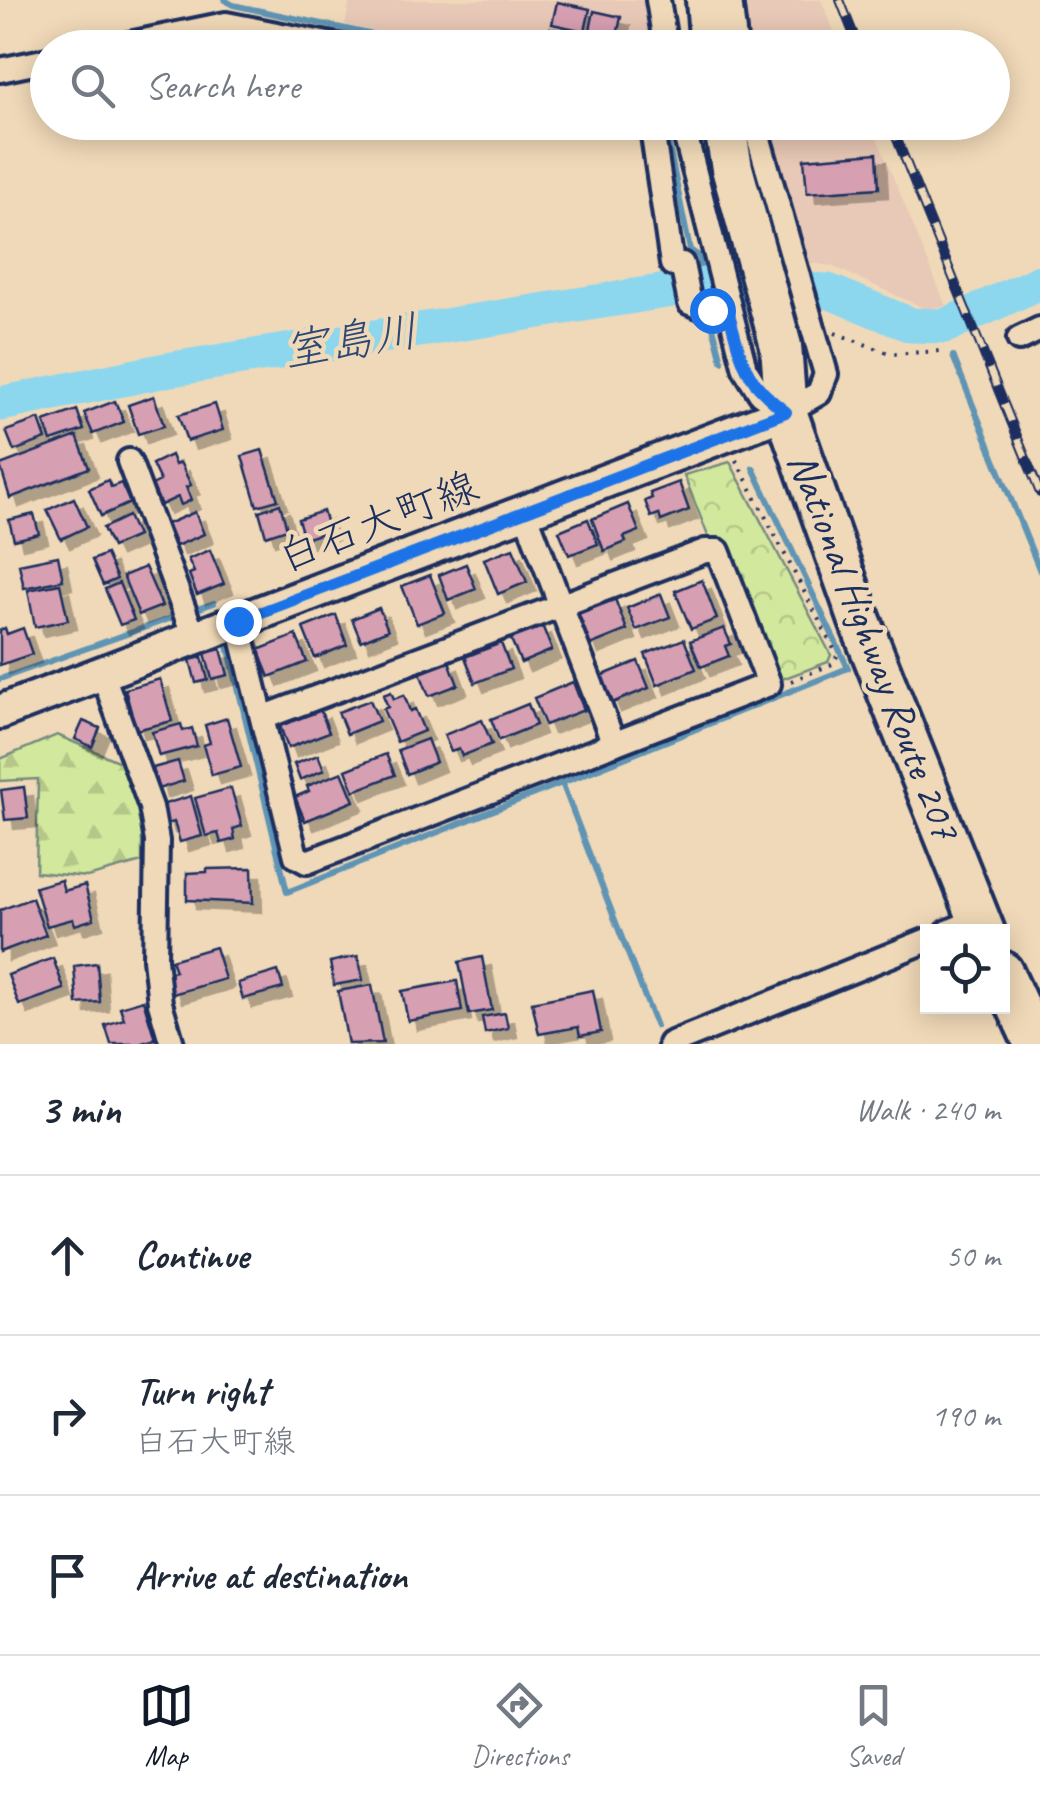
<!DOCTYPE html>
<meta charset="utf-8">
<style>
body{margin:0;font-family:Caveat,"Klee One",sans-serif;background:#f6f6f7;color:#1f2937}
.controls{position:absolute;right:30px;bottom:30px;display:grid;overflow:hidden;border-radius:0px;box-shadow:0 5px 25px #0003}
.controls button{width:90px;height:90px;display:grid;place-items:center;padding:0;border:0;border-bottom:2px solid #e0e1e3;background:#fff;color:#1f2937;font:50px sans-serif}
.stop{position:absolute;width:30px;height:30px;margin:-22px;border:8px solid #1a73e8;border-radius:50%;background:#fff}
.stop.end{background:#1a73e8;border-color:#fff;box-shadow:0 2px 10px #0008}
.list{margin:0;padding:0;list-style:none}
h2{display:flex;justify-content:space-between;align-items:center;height:130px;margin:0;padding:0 40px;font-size:42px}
h2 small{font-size:32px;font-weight:400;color:#747a83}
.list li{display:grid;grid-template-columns:65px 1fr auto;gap:30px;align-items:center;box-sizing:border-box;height:160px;padding:0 40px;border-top:2px solid #e0e1e3}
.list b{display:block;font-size:38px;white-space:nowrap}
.list p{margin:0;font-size:32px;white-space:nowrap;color:#747a83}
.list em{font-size:32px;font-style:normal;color:#747a83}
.icon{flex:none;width:55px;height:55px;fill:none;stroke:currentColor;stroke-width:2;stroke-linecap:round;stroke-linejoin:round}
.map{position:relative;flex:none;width:1040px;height:1044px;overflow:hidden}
.search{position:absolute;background:#fff;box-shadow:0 5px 25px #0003;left:30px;right:30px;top:30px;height:110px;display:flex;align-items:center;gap:25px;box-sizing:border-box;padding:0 35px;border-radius:55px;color:#747a83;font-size:38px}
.sheet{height:610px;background:#fff}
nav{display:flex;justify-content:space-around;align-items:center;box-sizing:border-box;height:140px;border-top:2px solid #e0e1e3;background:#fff;font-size:28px;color:#747a83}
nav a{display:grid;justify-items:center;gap:5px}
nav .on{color:#111827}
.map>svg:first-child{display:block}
.built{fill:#e8c8b6}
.forest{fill:url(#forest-firs);stroke:#768c7d;stroke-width:2.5}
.park{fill:url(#park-crowns);stroke:#768c7d;stroke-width:2.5}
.water{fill:url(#water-waves);stroke:#5f94b4;stroke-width:2.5}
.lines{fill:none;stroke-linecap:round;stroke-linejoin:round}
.stream{stroke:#5f94b4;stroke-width:6}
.river{stroke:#8dd7ee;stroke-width:35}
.building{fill:#d79fb2;stroke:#1b2f5e;stroke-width:2.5;filter:url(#shadow)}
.minor-casing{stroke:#1b2f5e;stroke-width:30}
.secondary-casing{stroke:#1b2f5e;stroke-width:40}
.trunk-casing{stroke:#1b2f5e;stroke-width:48}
.path{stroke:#1b2f5e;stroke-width:4;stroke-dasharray:2.5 8;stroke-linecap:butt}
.minor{stroke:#f0d9b8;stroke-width:22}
.secondary{stroke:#f0d9b8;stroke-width:32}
.trunk{stroke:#f0d9b8;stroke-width:40}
.rail-casing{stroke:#1b2f5e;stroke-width:10}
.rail{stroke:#f0d9b8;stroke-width:6;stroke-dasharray:19;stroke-linecap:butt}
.route{stroke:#1a73e8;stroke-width:12}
.labels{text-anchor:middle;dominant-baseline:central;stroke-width:9;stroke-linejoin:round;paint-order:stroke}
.street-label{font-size:42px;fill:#1b2f5e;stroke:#f0d9b8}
.water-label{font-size:45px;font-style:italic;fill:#2c4874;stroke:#f0d9b8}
</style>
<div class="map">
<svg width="1040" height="1044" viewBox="0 0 1040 1044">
<defs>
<pattern id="forest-firs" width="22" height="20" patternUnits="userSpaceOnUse" patternTransform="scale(2.5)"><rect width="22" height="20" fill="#d2e89c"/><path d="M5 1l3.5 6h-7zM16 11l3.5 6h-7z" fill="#b4c789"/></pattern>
<pattern id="park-crowns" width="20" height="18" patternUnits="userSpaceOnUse" patternTransform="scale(2.5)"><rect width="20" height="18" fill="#d2e89c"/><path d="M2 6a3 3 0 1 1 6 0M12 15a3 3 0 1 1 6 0" fill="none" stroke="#b4c789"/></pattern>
<pattern id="water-waves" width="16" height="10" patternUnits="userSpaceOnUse" patternTransform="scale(2.5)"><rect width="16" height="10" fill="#8dd7ee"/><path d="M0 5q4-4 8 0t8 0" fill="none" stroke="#79b9ce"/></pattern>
<filter id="shadow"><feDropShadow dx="9" dy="9" stdDeviation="0" flood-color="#0004"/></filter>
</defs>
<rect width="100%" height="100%" fill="#f0d9b8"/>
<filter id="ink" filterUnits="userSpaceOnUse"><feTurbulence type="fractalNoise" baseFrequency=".01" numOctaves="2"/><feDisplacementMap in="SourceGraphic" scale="20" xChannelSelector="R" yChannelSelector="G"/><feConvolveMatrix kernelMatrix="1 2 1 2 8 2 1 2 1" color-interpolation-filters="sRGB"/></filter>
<g filter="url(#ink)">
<g class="built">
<polygon points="350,0 645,0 655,47 453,47 345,25"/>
<polygon points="741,0 821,0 841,47 746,47"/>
<polygon points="763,123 871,123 946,306 926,309 832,266 804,262"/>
</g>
<polygon class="forest" points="57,735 127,765 142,814 142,862 87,877 36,872 38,779 0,781 0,759"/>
<polygon class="park" points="730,462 831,655 828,662 777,681 720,538 710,541 684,475"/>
<polygon class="water" points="1040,271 1040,291 990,317 984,300"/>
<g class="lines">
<g class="stream">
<polyline points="225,0 233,5 435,48"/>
<polyline points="664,122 690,250 699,256 704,285"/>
<polyline points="698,317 713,327 722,361"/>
<polyline points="953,356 1040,571"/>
<polyline points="228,646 287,892 562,783 656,1026"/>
<polyline points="0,679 214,603"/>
<polyline points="562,783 848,668 753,468"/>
</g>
<polyline class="river" points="0,404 166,370 704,285 828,291 911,325 945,326 1040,282"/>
</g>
<g class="building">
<polygon points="557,2 590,9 585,31 552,24"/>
<polygon points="594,11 621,17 617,36 590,30"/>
<polygon points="550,28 578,34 575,47 546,48"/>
<polygon points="877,153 879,188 807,193 804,159"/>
<polygon points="154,396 164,426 138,434 128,405"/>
<polygon points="115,401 124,422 93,434 84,413"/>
<polygon points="215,404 223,430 187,441 178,415"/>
<polygon points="77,410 84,430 51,441 44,422"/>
<polygon points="39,419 46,439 14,451 6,431"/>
<polygon points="77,436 89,468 10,498 0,465"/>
<polygon points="262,450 278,500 257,506 242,456"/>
<polygon points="171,455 175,465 180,462 191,485 186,487 191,500 181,505 178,497 161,505 152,485 160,481 152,464"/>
<polygon points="108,480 111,487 121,483 130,503 101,516 89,489"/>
<polygon points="679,482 689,510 661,521 659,514 651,517 645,501 652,498 650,493"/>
<polygon points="74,498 87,527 61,539 47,510"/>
<polygon points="280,504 287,529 266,536 259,511"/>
<polygon points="628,504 639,531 624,537 626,542 604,551 592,519"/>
<polygon points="323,511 329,531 304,539 298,519"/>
<polygon points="195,512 204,534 176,546 167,524"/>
<polygon points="34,514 39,534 14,540 9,520"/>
<polygon points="128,516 137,536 112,547 103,528"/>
<polygon points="588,519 598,544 569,555 559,531"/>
<polygon points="513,548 527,582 498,594 484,559"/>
<polygon points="210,550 224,584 197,595 189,574 194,572 188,559"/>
<polygon points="106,554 117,579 103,585 92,560"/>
<polygon points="58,556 63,580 24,588 19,564"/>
<polygon points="466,564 476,589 448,600 439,575"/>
<polygon points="145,567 162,606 139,615 123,576"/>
<polygon points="430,575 445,613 417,624 402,586"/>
<polygon points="702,580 717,619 691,629 675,591"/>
<polygon points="119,583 134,620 120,625 105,589"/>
<polygon points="60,584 68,620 35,627 28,590"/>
<polygon points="661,594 670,617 636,630 627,608"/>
<polygon points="615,599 627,630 590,645 578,614"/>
<polygon points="379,608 388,630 361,641 352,619"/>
<polygon points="336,615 347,645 315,658 303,628"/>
<polygon points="542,625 552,650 521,663 510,637"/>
<polygon points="5,628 7,634 23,628 32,654 0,665 0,630"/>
<polygon points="724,628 731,644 725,646 729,656 701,667 690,641"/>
<polygon points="296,635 307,662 269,677 258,650"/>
<polygon points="684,639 696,669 657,685 645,654"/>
<polygon points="501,643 511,669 475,683 465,657"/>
<polygon points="221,649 228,675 212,679 205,653"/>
<polygon points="202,657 208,680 196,683 190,660"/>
<polygon points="449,661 458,685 429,696 420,673"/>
<polygon points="638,661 649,688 612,703 601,676"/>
<polygon points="160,679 172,721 136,730 125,689"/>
<polygon points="573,682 584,710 545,725 534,698"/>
<polygon points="391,692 394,699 404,695 410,711 415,709 424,731 397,742 383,709 388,707 383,695"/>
<polygon points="370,700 379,721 347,734 338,712"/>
<polygon points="528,704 536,725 499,740 491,719"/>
<polygon points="320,709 329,732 288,748 280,726"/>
<polygon points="227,718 241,767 212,775 203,745 210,743 205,725"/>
<polygon points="482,720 492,744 462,756 459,749 451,752 444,735"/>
<polygon points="83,721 100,728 92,747 75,739"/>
<polygon points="181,724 183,731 192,728 197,746 159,756 152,732"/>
<polygon points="427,739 436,762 407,774 398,750"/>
<polygon points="386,754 395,775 354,791 346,770"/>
<polygon points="318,755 324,770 300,780 294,764"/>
<polygon points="178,761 184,781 158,789 153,768"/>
<polygon points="342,772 354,801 305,821 295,797 309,791 307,786"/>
<polygon points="24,787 28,818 5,820 1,790"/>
<polygon points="231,788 242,826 233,829 235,839 221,843 218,833 206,836 195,798"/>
<polygon points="191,796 202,836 180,842 174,822 166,824 161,805"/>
<polygon points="252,868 253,903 187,900 187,873 207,872 207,869"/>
<polygon points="61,880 64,891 85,885 94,919 75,925 73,919 47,926 35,887"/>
<polygon points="32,898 46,935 0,952 0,910"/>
<polygon points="215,947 225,979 173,994 167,973 175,971 171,960"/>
<polygon points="358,956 363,980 334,985 330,962"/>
<polygon points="482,957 492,1010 469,1014 459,962"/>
<polygon points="53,958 64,989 19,1005 8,975"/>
<polygon points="97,963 100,1002 77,1004 74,966"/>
<polygon points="278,971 283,988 243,999 238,983"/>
<polygon points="457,981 462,1011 408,1021 402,991"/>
<polygon points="372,985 383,1043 348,1044 338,991"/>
<polygon points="593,990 601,1032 580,1036 578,1027 539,1034 532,1002"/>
<polygon points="143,1000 155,1039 139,1044 111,1044 105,1025 124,1019 120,1007"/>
<polygon points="505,1013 508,1028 485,1033 482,1017"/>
</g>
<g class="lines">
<defs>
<g id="minor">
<polyline points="658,0 666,48"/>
<polyline points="730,0 736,48"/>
<polyline points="110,48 226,24 348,48"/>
<polyline points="0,70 48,60"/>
<polyline points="651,122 672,264 682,264 690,303 712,311 727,307"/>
<polyline points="682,122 745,369 760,393 786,412 819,393 826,374 754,122"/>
<polyline points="1019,339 1040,329"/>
<polyline points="129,461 194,637"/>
<polyline points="525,512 614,744"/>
<polyline points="238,621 296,856 307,862 769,684 718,551 705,551 262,718"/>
<polyline points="102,672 151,807 157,841 155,959 160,1003 172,1044"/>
<polyline points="948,932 979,919"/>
<polyline points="670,1044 928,940"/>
</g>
<polyline id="secondary" points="0,712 786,412"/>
<g id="trunk">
<polyline points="707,0 711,48"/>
<polyline points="724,122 732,168 781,346 786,412 860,621 984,932"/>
<polyline points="1002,972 1035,1044"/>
</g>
</defs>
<use href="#minor" class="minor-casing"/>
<use href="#secondary" class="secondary-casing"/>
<use href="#trunk" class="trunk-casing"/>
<g class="path">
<polyline points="835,333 891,354 942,351"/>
<polyline points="736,460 837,655 835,663 791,681"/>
</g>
<use href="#minor" class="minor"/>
<use href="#secondary" class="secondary"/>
<use href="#trunk" class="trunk"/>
<defs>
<g id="rail">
<polyline points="840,0 859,48"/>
<polyline points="890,122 1040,493"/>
</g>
</defs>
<use href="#rail" class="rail-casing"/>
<use href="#rail" class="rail"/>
</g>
</g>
<g class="lines" filter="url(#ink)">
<path class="route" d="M238,621L786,412C741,379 742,358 727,307L712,310"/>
</g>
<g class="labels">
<g class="street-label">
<text transform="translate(378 522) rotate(-21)">白石大町線</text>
<text transform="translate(874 646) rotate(69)">National Highway Route 207</text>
</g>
<g class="water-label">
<text transform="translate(351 341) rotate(-9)">室島川</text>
</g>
</g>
</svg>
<div class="controls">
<button><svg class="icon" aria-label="locate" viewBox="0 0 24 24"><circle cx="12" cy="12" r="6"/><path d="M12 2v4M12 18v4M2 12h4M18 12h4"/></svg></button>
</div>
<div class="stop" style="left:712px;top:310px"></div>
<div class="stop end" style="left:238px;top:621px"></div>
<div class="search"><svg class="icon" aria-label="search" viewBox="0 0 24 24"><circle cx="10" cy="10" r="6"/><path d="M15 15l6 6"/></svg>Search here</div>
</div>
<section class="sheet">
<h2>3 min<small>Walk · 240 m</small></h2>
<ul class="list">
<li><svg class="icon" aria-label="ahead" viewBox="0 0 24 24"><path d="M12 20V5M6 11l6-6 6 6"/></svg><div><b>Continue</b></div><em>50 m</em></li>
<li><svg class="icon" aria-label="right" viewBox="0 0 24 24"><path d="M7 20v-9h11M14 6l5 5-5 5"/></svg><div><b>Turn right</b><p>白石大町線</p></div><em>190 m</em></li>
<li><svg class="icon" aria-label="arrive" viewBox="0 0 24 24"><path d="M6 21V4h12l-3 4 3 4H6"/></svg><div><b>Arrive at destination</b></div></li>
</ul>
</section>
<nav>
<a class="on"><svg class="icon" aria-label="map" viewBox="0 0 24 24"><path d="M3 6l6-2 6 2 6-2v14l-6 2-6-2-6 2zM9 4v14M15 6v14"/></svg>Map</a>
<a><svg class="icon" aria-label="directions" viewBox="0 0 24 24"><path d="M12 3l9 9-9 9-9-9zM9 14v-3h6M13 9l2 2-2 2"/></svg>Directions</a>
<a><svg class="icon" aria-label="saved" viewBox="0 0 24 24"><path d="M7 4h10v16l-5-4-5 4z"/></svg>Saved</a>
</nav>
